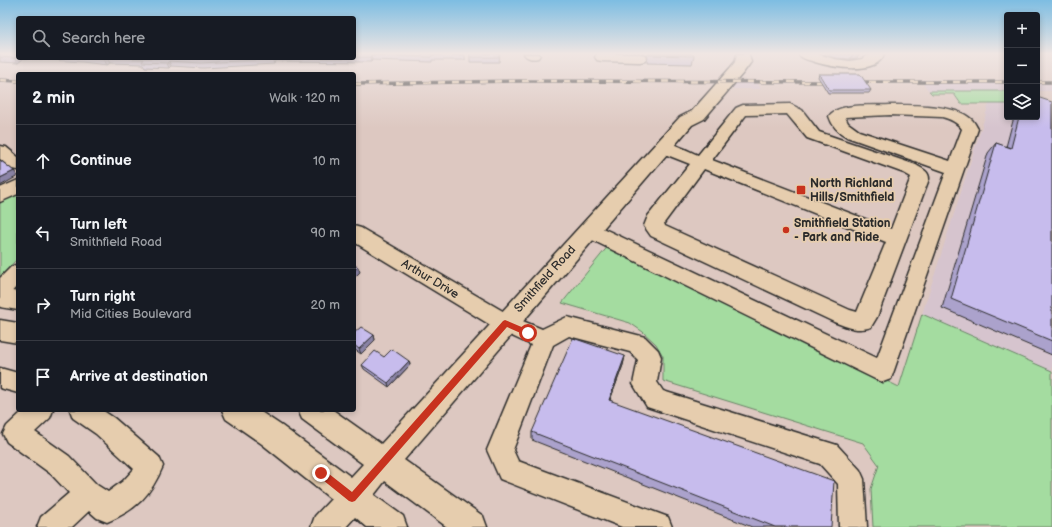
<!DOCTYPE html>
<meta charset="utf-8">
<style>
body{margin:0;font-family:"Balsamiq Sans",sans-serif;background:#242831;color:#f1f3f6}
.controls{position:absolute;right:12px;top:12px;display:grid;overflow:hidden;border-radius:4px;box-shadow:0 2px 6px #0003}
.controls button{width:36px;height:36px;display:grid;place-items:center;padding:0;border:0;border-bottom:1px solid #363941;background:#171b24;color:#f1f3f6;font:20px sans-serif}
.stop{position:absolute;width:12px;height:12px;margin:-9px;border:3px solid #c8321e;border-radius:50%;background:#fff}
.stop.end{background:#c8321e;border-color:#fff;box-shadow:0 1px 4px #0008}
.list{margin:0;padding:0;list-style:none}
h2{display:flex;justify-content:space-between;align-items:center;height:52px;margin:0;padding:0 16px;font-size:17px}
h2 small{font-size:13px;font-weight:400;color:#9ea1a6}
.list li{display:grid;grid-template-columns:26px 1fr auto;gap:12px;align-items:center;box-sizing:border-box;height:72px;padding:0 16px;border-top:1px solid #363941}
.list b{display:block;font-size:15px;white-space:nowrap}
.list p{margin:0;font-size:13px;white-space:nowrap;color:#9ea1a6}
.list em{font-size:13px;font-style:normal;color:#9ea1a6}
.icon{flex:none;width:22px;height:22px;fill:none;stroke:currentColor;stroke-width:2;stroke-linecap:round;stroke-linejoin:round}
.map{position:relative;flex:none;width:1052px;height:527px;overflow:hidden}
.search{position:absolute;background:#171b24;box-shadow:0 2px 6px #0003;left:16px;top:16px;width:340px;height:44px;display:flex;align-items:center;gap:10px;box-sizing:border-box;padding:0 14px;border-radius:4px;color:#9ea1a6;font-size:15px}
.panel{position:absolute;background:#171b24;box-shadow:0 2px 6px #0003;left:16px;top:72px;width:340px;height:340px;border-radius:4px}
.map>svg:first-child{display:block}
.built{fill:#d6c4ce}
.green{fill:#a4dca0;stroke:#688466}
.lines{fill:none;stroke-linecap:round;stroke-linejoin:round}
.minor-casing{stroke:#2b2b2b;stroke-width:3}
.major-casing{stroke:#2b2b2b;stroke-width:3}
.minor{fill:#e6cdae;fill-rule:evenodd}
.major{fill:#e6cdae;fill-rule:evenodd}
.rail-casing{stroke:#2b2b2b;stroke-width:3.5}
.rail{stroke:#e6cdae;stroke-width:2.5;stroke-dasharray:7;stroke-linecap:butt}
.wall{fill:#aba2cc;stroke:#2b2b2b}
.shaded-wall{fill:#8b84a6;stroke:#2b2b2b}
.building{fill:#c7bced;stroke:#2b2b2b}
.route{fill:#c8321e}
.poi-dot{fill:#c8321e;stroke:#e6cdae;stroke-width:1.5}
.labels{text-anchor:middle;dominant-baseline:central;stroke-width:3.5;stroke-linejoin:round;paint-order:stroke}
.poi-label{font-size:12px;font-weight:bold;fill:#2b2b2b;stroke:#e6cdae;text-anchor:start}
.street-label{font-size:12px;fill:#2b2b2b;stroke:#e6cdae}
</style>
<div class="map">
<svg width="1052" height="527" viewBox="0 0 1052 527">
<rect width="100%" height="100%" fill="#ddc8c1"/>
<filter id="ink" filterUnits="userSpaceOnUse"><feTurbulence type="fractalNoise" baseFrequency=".025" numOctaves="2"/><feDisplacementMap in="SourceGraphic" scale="8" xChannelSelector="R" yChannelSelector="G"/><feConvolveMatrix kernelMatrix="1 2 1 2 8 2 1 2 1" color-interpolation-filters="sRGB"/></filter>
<g filter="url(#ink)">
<g class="built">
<polygon points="732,80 756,80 761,89 726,89"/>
<polygon points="920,80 1007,80 1007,91 929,91"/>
<rect x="1037" y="81" width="15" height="10"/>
<polygon points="989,104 1007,104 1007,117 1037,117 1052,104 1052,371 922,314"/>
</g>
<g class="green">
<polygon points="929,91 1007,91 1007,104 961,104 954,94 932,94"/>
<polygon points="18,190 18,258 0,277 0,200"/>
<polygon points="609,245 899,387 922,314 1052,371 1052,527 873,527 871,489 879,465 863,443 663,381 663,356 656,344 643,332 630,323 562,303"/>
</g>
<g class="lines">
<defs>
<g id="minor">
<path d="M524,54H539L540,55L538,58C532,59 528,59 524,54Z"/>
<polygon points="597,54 640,54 645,55 647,58 645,61 640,62 602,61 597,60 595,57"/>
<path d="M798,54H818L834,59L850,61L862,59L870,54H884C877,76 831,67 815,62C809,60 802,59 798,54Z"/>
<path d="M790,104L802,110L819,132L916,165C922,169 929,171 929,179L877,317L871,327C858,332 847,327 834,322L651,236L644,226L648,216L690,164L657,151L655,147L657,143C670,140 686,150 698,155L736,108L743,105ZM787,114L807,138L904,173L911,177L891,229L712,160L746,115ZM704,169L886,242L857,312L850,310L665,226L664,223Z"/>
<path d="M890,105C911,105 955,104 971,119C974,121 976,126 978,129L891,379L883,382L875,379L582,235L579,230L582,225L589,223L596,225L877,358L946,172L847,137C838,132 832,126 829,116C839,102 874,106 890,105ZM890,115L942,117C950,119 957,122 962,129L950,161L859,131L848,123L845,117Z"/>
<polygon points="0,146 6,147 18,157 18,170 12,169 0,159"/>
<polygon points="18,180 18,194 0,202 0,188"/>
<polygon points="354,226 361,228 513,317 542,329 567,317 645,337 658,350 661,357 657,382 663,391 837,445 860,470 864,479 867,527 839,527 838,484 820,464 647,407 633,384 638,360 630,352 569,336 553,345 513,450 518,461 668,517 672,527 622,527 500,479 487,450 531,345 497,329 354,242"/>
<polygon points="18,264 18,285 7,297 0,299 0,278 11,267"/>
<polygon points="0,368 18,373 18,393 0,388"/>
<path d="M24,410H53L50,418L35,432L69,456L97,485L108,492L123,481L134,469L96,434L73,418L70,410H102L114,418L159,457L163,466C151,495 136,510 107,522L97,518L89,511L72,527H37L41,517L69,493L51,474L7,442L3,434L7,426Z"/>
</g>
<g id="major">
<polygon points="737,54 749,54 751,62 743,73 704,119 692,125 404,460 483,516 487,527 447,527 385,481 374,495 403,516 407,527 367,527 355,517 346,527 311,527 315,516 331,499 262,444 226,419 222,410 258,410 282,426 351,477 363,464 302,419 298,410 333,410 381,444 680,117 692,111 731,67 735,62"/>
<polygon points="0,289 18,292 18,310 0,307"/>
<polygon points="0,320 18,323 18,343 0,340"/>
</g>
</defs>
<use href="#minor" class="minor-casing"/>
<use href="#major" class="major-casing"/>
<use href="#minor" class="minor"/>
<use href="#major" class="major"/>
<defs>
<g id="rail">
<polyline points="0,80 18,81"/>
<polyline points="855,82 1007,82"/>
<polyline points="1037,82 1052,82"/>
<polyline points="354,84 521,81 833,82"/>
</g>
</defs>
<use href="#rail" class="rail-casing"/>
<use href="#rail" class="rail"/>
</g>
<g class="wall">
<polygon points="0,54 18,58 354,58 354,54 465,54 465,60 432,60 432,62 372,60 371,62 275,61 274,64 203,68 171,66 169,68 145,67 143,64 110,63 107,65 82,62 24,58 18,63 0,62"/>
<polygon points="470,54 500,54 499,62 470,62"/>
<polygon points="647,54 693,54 694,56 692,64 647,63 648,57"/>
<polygon points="823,54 860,54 857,58 850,59 836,58"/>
<polygon points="819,74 871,90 869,93 828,93 818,77"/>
<polygon points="1052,102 1052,355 942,308 988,153 996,143 1006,147 1014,117 1037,117"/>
<polygon points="354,333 374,335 375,340 361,354 354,349"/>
<polygon points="625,356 623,365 610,400 831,527 752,527 532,440 532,432"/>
<polygon points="384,357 409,361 410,365 389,387 364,369 362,365"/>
</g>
<g class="shaded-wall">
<polygon points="853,54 860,54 857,58 850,59"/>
<polygon points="18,55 18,58 24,58 18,63 14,58"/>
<polygon points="371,55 372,60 371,62 370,57"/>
<polygon points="107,58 110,63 107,65 104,60"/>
<polygon points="272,58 274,58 275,61 274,64"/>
<polygon points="169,61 171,66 169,68 167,63"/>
<polygon points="14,171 18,176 0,186 0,178"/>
<polygon points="358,267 360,272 354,278 354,271"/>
<polygon points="374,335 375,340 361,354 359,349"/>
<polygon points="625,356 623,365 607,408 609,400"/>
<polygon points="409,361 410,365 389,387 388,383"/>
</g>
<g class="building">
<polygon points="0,54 18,54 18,55 14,58 0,57"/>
<polygon points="354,54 464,54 464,55 432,55 431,57 371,55 370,57 354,57"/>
<rect x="470" y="54" width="29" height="3"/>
<polygon points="649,54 693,54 694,56 649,55"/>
<polygon points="87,58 107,58 104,60"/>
<polygon points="109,58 272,58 272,59 201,63 169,61 167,63 142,62 144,59"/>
<polygon points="819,74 860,74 871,90 829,90"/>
<polygon points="1037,97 1052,102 1052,341 951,299 996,143 1011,148 1019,117 1037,117"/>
<polygon points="0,160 14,171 0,178"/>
<polygon points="354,265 358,267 354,271"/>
<polygon points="361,327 374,335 359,349 354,345 354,333"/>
<polygon points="573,338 625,356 609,400 834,481 831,527 775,527 532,432"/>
<polygon points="392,349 409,361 388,383 362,365 375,351 384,357"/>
</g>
</g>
<linearGradient id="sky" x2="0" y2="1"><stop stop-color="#7dbde2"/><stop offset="0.42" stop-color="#f0e6e3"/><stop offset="1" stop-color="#f0e6e3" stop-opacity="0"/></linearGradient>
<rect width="1052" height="128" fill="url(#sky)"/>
<polygon class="route" points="505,320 531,331 531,335 525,335 507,327 355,501 352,502 349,501 318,476 317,473 318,470 321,469 324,470 352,492 503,321"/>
<g class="poi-dot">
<rect x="796" y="185" width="10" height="10" rx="2"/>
<circle cx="786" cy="230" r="4"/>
</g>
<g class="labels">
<g class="poi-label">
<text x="810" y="183">North Richland<tspan x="810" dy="14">Hills/Smithfield</tspan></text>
<text x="794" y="223">Smithfield Station<tspan x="794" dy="14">- Park and Ride</tspan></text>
</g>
<g class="street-label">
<text transform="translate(430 279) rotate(31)">Arthur Drive</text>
<text transform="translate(545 279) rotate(-48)">Smithfield Road</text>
</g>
</g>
</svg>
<div class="controls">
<button>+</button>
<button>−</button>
<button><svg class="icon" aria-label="layers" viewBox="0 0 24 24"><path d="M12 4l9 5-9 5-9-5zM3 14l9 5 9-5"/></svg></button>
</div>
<div class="stop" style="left:528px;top:333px"></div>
<div class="stop end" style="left:321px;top:473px"></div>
<div class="search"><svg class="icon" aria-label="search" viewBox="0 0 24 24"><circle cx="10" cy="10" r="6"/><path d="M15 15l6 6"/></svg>Search here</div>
<section class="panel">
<h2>2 min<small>Walk · 120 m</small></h2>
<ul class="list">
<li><svg class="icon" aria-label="ahead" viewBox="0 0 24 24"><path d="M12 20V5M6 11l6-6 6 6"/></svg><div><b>Continue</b></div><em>10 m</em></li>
<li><svg class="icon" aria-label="left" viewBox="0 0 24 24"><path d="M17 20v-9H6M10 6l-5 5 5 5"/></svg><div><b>Turn left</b><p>Smithfield Road</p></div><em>90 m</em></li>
<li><svg class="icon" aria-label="right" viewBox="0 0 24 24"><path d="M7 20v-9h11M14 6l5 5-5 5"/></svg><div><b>Turn right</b><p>Mid Cities Boulevard</p></div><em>20 m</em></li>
<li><svg class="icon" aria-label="arrive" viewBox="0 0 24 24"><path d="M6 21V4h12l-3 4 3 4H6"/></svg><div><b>Arrive at destination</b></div></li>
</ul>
</section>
</div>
